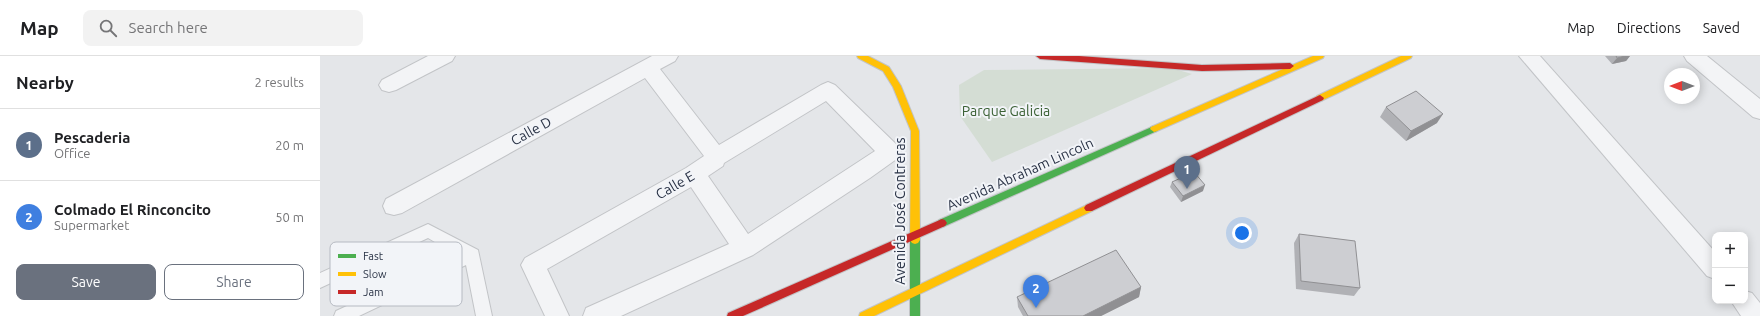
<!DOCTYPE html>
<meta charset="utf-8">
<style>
body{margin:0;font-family:Ubuntu,sans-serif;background:#f2f2f2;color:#202124}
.controls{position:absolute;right:12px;bottom:12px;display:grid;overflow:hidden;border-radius:8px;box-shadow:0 2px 10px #0003}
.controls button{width:36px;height:36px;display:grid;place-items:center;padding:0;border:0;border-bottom:1px solid #e0e0e0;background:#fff;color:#202124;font:20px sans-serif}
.compass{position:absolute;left:1344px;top:12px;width:36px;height:36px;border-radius:50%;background:#fff;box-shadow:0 2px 10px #0003;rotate:270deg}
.you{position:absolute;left:922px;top:177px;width:14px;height:14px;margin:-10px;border:3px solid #fff;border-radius:50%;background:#1a73e8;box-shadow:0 0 0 6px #1a73e833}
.badge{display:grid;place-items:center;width:26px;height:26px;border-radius:50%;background:#6a717e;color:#fff;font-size:13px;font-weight:700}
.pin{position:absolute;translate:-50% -33px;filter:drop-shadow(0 1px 2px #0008)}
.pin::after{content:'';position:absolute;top:21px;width:14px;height:12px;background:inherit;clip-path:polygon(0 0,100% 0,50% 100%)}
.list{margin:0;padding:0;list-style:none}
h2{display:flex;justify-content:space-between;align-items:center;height:52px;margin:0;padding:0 16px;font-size:17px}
h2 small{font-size:13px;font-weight:400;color:#757577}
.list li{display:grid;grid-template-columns:26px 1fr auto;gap:12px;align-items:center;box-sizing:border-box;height:72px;padding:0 16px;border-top:1px solid #e0e0e0}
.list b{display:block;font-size:15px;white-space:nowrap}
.list p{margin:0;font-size:13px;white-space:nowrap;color:#757577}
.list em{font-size:13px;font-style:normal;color:#757577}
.actions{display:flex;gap:8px;padding:12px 16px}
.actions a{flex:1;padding:9px 0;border:1px solid #6a717e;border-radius:8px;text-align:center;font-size:14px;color:#6a717e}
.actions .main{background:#6a717e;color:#fff}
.icon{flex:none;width:22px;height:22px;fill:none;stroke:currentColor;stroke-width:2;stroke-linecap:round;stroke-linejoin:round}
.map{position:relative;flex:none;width:1440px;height:260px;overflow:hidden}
header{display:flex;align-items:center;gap:24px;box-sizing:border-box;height:56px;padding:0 20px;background:#fff;border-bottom:1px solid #e0e0e0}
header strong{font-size:19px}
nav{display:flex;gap:22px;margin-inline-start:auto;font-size:14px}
.search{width:280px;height:36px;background:#f2f2f2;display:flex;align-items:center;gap:10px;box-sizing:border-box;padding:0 14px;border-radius:8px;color:#757577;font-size:15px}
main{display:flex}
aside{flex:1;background:#fff}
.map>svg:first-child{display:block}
.green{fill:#d4ddd4}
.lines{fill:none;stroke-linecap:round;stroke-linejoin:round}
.lane-casing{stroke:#c2c4c7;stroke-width:2}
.street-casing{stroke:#c2c4c7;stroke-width:2}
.fast-casing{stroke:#c2c4c7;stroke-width:2}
.slow-casing{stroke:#c2c4c7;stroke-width:2}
.jam-casing{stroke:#c2c4c7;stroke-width:2}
.lane{fill:#f3f4f6;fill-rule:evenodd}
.street{fill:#f3f4f6;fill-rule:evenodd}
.fast{fill:#4caf50;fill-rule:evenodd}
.slow{fill:#ffc107;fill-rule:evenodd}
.jam{fill:#c62828;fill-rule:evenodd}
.wall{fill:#b0b1b5}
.shaded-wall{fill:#909093}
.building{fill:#cdced2;stroke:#909093}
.labels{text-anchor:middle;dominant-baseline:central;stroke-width:4;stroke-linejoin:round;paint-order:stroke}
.park-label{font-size:14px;fill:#3b6135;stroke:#f2f4f8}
.street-label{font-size:14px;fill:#293245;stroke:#f2f4f8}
.key{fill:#f2f4f8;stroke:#b6bac2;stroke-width:1}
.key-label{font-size:11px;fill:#293245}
</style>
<header>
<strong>Map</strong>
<div class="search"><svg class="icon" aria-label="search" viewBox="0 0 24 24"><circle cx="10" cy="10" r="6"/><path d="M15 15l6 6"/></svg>Search here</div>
<nav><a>Map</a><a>Directions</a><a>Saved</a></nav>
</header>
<main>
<aside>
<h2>Nearby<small>2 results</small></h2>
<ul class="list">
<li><span class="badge" style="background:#5c6f8a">1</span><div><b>Pescaderia</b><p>Office</p></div><em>20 m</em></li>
<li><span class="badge" style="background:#3f7fe0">2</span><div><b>Colmado El Rinconcito</b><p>Supermarket</p></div><em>50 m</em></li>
</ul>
<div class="actions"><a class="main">Save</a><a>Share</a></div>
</aside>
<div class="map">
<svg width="1440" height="260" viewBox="0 0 1440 260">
<rect width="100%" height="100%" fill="#e4e6e9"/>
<polygon class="green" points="851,12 872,18 672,106 640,60 639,29 664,14"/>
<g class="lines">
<defs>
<polygon id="lane" points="108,168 158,194 172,260 156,260 146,209 39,260 14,260 16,255 137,199 108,182 0,232 0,217"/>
<g id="street">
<polygon points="108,0 135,0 132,5 76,34 69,36 62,34 59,29 62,24"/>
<path d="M332,0H358L355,5L340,13L399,89L501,29L508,26L515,29L578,90L581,96L578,102L550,122L433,199L301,260H263L266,252L409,188L371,131L227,213L249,260H225L201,209L205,202L366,112L384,100L325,22L82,157L74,159L66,157L63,150L66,143ZM506,45L555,95L428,178L388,120L403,110L404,107Z"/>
<polygon points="1199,0 1220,0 1395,196 1395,223 1387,220"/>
<polygon points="1364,0 1387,0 1440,43 1440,63 1433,61 1367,5"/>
<polygon points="1425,235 1432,237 1440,247 1440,260 1421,260 1411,245 1425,245"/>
</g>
<g id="fast">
<polygon points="834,70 837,71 838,73 837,75 625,170 622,171 619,170 617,167 619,164"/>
<polygon points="595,180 598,181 600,184 600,260 590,260 590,184 592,181"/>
</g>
<g id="slow">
<polygon points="537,0 548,0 569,11 581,30 599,75 600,184 598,187 595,188 592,187 590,184 591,75 573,31 563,15 538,2"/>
<polygon points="993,0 1004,0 1003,2 837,75 834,76 830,73 831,71"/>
<polygon points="1081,0 1092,0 1091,2 1003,44 1000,45 996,42 997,40"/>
<polygon points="769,148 772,149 774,152 772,155 554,260 539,260 540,257"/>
</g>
<g id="jam">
<polygon points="716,0 759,0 882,9 970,7 974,10 970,13 882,15 720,3"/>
<polygon points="1000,39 1004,42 1003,44 772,155 766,155 764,152 766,149"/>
<polygon points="622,163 625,164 627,167 625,170 423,260 407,260 408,257"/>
</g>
</defs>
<use href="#lane" class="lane-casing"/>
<use href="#street" class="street-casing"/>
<use href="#fast" class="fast-casing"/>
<use href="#slow" class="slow-casing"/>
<use href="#jam" class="jam-casing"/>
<use href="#lane" class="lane"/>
<use href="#street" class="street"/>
<use href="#fast" class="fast"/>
<use href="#slow" class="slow"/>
<use href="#jam" class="jam"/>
</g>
<g class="wall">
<polygon points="1285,0 1310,0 1306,5 1292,8"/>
<polygon points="1066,51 1117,67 1086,85 1060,61"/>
<polygon points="852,126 883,135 861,146 850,131"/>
<polygon points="979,178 1040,232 1034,240 976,233 974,187"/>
<polygon points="821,231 819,241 781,260 703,260 698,251 697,241"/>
</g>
<g class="shaded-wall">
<polygon points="1305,0 1310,0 1306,5 1292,8 1297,2"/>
<polygon points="1123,58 1117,67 1086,85 1091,75"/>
<polygon points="885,129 883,135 861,146 863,140"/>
<polygon points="821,231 819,241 781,260 763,260"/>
</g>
<g class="building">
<polygon points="1296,0 1305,0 1297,2"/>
<polygon points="1096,35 1123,58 1091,75 1066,51"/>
<polygon points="874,116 885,129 863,140 852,126"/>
<polygon points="979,178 1035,185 1040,232 981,225"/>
<polygon points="796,194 821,231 763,260 708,260 697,241"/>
</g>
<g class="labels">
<g class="park-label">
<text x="686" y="55">Parque Galicia</text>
</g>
<g class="street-label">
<text transform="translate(211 75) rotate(-29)">Calle D</text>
<text transform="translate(700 118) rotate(-24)">Avenida Abraham Lincoln</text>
<text transform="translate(355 129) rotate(-30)">Calle E</text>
<text transform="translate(580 155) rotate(-90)">Avenida José Contreras</text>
</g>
</g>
<rect x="10" y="186" width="132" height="64" rx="6" class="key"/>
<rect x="18" y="198" width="18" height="4" fill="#4caf50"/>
<rect x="18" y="216" width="18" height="4" fill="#ffc107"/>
<rect x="18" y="234" width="18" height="4" fill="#c62828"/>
<g class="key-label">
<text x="43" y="204">Fast</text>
<text x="43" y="222">Slow</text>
<text x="43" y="240">Jam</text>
</g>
</svg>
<div class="controls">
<button>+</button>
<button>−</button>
</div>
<svg class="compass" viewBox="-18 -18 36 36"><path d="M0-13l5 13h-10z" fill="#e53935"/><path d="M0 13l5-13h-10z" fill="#757577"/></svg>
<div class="you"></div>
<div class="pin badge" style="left:867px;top:133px;background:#5c6f8a">1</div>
<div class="pin badge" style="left:716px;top:252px;background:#3f7fe0">2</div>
</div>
</main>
